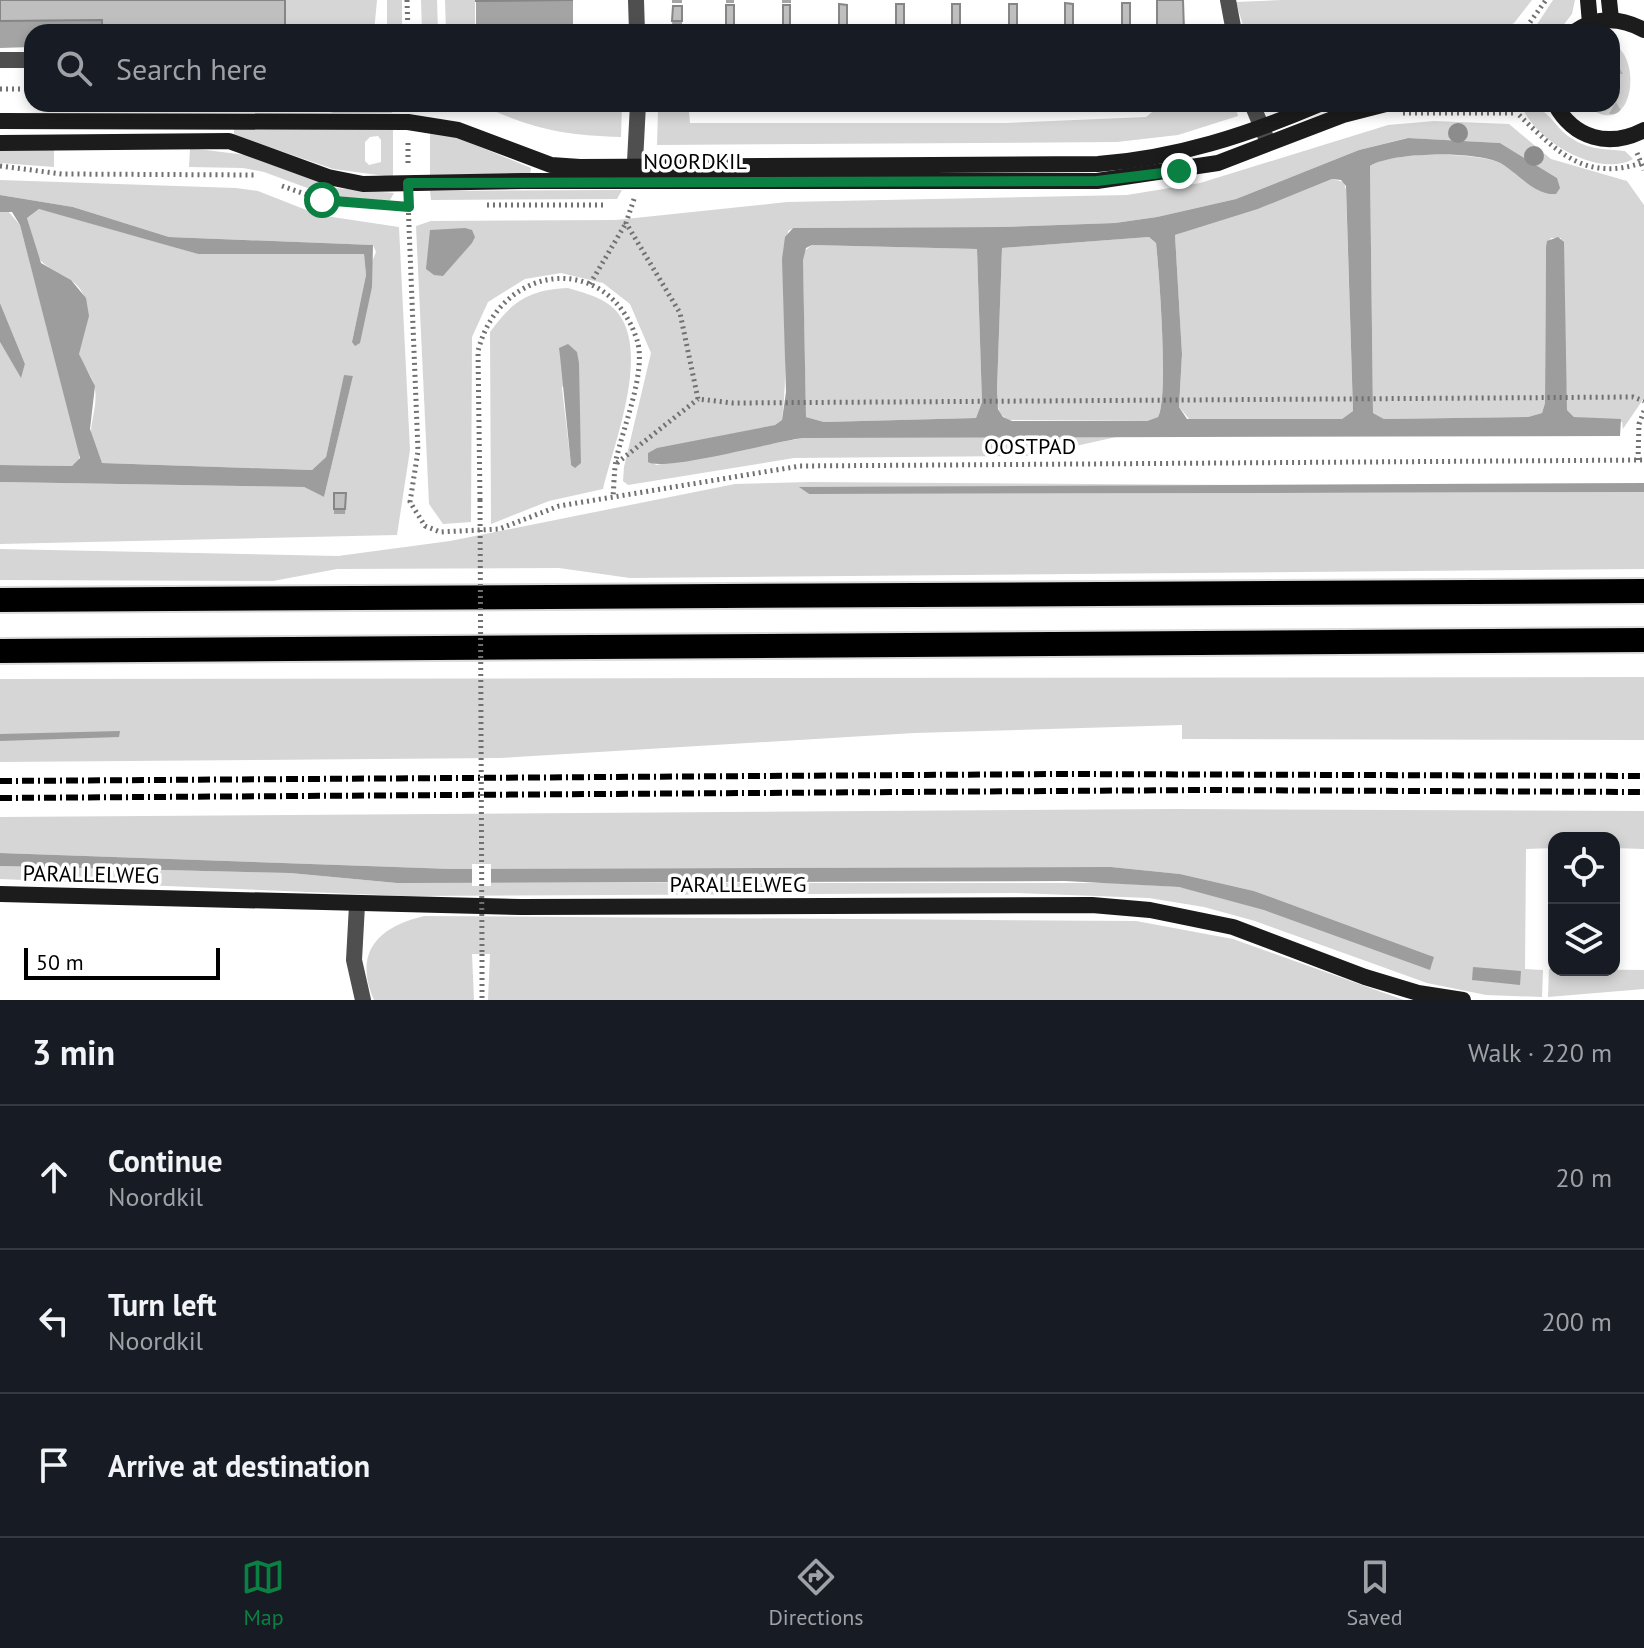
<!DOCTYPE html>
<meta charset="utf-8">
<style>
body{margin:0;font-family:"PT Sans",sans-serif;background:#242831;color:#f1f3f6}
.controls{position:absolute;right:24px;bottom:24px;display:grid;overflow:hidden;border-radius:16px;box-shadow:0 4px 12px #0003}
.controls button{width:72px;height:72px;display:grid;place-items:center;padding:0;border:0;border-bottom:2px solid #363941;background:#171b24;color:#f1f3f6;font:40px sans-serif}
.scale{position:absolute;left:24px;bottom:20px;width:196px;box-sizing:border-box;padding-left:8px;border:4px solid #000;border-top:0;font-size:22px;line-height:28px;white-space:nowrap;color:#000;-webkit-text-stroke:6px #fff;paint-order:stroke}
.stop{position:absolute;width:24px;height:24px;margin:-18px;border:6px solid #0b8043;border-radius:50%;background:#fff}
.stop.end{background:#0b8043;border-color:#fff;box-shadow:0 2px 8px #0008}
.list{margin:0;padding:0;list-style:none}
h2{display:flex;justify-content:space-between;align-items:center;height:104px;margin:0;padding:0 32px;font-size:34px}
h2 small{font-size:26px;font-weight:400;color:#9ea1a6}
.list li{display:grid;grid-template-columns:52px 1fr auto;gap:24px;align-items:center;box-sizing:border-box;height:144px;padding:0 32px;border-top:2px solid #363941}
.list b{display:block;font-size:30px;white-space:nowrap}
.list p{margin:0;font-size:26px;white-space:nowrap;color:#9ea1a6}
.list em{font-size:26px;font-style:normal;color:#9ea1a6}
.icon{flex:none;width:44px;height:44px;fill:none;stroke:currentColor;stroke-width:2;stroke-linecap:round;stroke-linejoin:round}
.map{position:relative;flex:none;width:1644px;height:1000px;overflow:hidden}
.search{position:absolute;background:#171b24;box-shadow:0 4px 12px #0003;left:24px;right:24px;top:24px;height:88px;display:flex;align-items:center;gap:20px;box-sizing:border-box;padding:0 28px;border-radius:24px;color:#9ea1a6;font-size:30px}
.sheet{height:536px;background:#171b24}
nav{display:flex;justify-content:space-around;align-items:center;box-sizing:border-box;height:112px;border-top:2px solid #363941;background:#171b24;font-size:22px;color:#9ea1a6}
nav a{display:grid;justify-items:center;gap:4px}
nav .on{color:#0b8043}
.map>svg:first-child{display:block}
.green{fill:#d6d6d6;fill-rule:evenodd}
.forest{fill:url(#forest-firs)}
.water{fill:#9d9d9d;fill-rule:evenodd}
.pier{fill:#fff}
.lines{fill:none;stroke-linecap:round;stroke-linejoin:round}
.highway-casing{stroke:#dbdbdb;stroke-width:28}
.path{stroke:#717171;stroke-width:5;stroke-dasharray:2 4;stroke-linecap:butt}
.lane{stroke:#4f4f4f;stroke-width:16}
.street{stroke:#4f4f4f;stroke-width:16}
.secondary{stroke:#1c1c1c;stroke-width:16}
.highway{stroke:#000;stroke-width:24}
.rail{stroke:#000;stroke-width:6;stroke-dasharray:12 4 2 4;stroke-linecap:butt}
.path-bridge{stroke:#717171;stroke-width:5;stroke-dasharray:2 4;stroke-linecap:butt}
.tree{fill:#8c8c8c}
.wall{fill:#a4a4a4}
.building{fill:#bfbfbf;stroke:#868686;stroke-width:2}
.route{stroke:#0b8043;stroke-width:10}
.labels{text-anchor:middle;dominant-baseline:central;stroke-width:7;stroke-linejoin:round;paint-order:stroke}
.street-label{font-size:22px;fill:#000;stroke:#fff}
</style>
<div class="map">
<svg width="1644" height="1000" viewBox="0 0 1644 1000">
<defs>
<pattern id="forest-firs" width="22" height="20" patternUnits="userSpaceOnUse" patternTransform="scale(2)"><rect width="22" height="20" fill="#d6d6d6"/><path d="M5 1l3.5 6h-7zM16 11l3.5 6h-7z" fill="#b6b6b6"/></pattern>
</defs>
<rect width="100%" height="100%" fill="#fff"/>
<g class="green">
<polygon points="286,0 377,0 374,32 286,32"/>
<rect x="387" y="0" width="15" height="32"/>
<polygon points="421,0 437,0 438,32 422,32"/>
<polygon points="445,0 475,0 475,32 446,32"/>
<polygon points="1282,0 1532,0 1514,23 1498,32 1245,32 1236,2"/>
<polygon points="1553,0 1575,0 1572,14 1558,32 1532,32"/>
<polygon points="360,104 390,104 392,113 330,113"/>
<path d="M478,104H622L621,137C560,135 533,129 478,104Z"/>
<polygon points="1202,104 1235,104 1238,116 1178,135 1117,142 657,145 658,110 689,112 690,123 1005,123 1146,117 1157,108"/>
<polygon points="1424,104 1512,104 1507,109 1404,107"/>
<path d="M1521,104C1548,104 1552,126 1571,138C1589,150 1605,149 1625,151L1633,159C1598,179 1532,139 1521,104Z"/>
<path d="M1434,121L1509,124L1551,159L1627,181L1644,205V398L1623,429L1622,422L1574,417L1567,410L1561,238H1551L1546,247L1545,403L1542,413L1528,417L1384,419L1373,413L1370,166C1394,151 1465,153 1492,160C1509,165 1525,181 1539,191L1557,178L1500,143L1407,138L1359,150L1236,199L1157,217L1115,223L1002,227L793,228L788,231C780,295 790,357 782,420L775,425L648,453V457L656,465L803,438L1116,437L1031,456L794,458L628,485L623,481L624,467L651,353L630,304L603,283L561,273L525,279L488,302L472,337L471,522L443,524L429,504L416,226L431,221L616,220L787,202L1127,195L1200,183L1388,125Z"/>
<path d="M234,125L393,128V177L333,169L234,135ZM378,136L381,140V162L369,165L365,161V142L370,137Z"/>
<polygon points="430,131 456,137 531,168 530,176 430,177"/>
<polygon points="0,148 54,149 54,167 0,163"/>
<polygon points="190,148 246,155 336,188 394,193 390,200 337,199 264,172 243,168 189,167"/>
<polygon points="1332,179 1344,182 1346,190 1353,411 1342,419 1190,420 1179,407 1182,354 1175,235 1258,209"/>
<path d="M0,180L236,188L258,191L319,215L399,227L410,450L397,535L0,544V482L304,487L324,497L353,376H344L326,457L312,470L102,463C79,441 99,414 95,389C93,375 83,367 79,354C78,329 99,301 72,281C61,273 48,269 39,259L27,218L39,209L68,215L198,254H364L366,275L352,342L372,287L371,264L376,252L373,245L169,237L73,207L0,195Z"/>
<polygon points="622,190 617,199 431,200 430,191"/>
<polygon points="8,211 20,225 79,450 79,463 72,466 0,465 0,342 21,377 25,364 0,303 0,212"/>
<path d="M1149,237L1156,243C1159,273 1169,397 1158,417L1147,421L1009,420C996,414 998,403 997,390L1002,248Z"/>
<polygon points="812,245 977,249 982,402 976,418 824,422 806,417 803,268 803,252"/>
<path d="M568,288C585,293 606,298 618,313C650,354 614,443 603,489L549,501L491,524L490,332C513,301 528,290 568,288ZM577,352L581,463L571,465L562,388Z"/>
<polygon points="810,482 1243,485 801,488 809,494 1644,492 1644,569 630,578 559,568 337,569 273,581 0,580 0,549 338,556 450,541 735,484"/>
<polygon points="1644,677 1644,740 1182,739 1182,725 914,733 500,758 0,762 0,679"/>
<polygon points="1179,809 1644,811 1644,849 1614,848 1614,838 1554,838 1554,848 1526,849 1525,969 1543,970 1542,997 1486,995 1427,983 1255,921 1204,907 1149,898 1016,893 405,896 0,879 0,866 290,873 397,883 1112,883 1179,887 1216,895 1434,957 1254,891 1180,874 1111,867 452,869 0,853 0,817"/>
<path d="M424,916L1136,921L1233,939L1404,1000H488L490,954H472L474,1000H374C353,952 378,927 424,916Z"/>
<polygon points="1549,969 1644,970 1644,989 1548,997"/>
</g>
<path class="forest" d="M1612,44C1644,55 1634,147 1585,104H1612Z"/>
<g class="water">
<path d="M1408,138L1500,143L1557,178L1560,188L1556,194C1534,196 1517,171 1498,162C1473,151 1392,152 1370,166L1373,413L1384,419L1528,417L1542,413L1545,403L1546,247L1547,241L1558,237L1564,242L1567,410L1574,417L1621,419L1620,436L803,438C776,441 664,472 648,462V453L657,448L775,425L782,420L786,392L782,259L785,237L793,228L1002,227L1115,223L1157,217L1236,199L1359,150ZM1332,179L1341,180L1346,186L1353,411L1342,419H1187L1179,407L1182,354L1175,235L1258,209ZM1149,237L1156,243C1159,271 1169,398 1158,417L1147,421H1012L1003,417L998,409L997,390L1002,248ZM812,245L977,249L982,402L976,418L824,422L806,417L803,260L806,248Z"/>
<polygon points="0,195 73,207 169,237 373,245 372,287 360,343 355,346 352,342 366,275 364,254 198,254 39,209 27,218 41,263 71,280 86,298 89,316 79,354 95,386 90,429 102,463 312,470 326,457 344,375 353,376 324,497 304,487 0,482 0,465 72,466 80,458 20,225 12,212 0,212"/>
<polygon points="465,228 472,230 475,237 472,243 443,276 434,275 426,269 430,230"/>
<polygon points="0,303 25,364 21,378 0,342"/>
<polygon points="568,344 577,352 579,363 581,463 575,468 571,465 560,356 559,348"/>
<polygon points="1644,483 1644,492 809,494 799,487"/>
<polygon points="120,731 119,737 0,741 0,734"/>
<polygon points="0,853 452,869 1111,867 1180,874 1254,891 1434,957 1430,970 1264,910 1179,887 1065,881 397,883 290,873 0,866"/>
<polygon points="1473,967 1521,971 1520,985 1472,980"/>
</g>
<rect class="pier" x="472" y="864" width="19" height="22"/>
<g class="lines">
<defs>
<g id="highway">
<polyline points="0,600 1644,591"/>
<polyline points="0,651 1644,640"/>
</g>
</defs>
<use href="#highway" class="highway-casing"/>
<g class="path">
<polyline points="407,0 408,32"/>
<polyline points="1523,32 1546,0"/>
<polyline points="0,89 32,89"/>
<path d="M1517,104V113C1556,151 1585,183 1644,162"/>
<polyline points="1403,113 1517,113"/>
<polyline points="1637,153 1644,170"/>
<polyline points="408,163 408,141"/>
<polyline points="0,166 62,174 254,175"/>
<polyline points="282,186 322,200 345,204"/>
<polyline points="634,199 626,223 680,313 698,399 733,403 1633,397 1644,401"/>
<polyline points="408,201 418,451 410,502 425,526 440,532 499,529 559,506 800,466 1644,460"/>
<polyline points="487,205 605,205"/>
<polyline points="590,284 626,223"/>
<polyline points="1638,460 1639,424 1644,411"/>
<polyline points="617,463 698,399"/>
<path d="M480,500L478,351C500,263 608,250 637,340C647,371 623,427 616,460C614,472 614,485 613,497"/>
<polyline points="482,954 482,1000"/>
</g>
<polyline class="lane" points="0,60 32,60"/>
<g class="street">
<polyline points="636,0 637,32"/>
<polyline points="1228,0 1234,32"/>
<polyline points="1252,104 1267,140"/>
<polyline points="634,181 638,104"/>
<polyline points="357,905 354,960 363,1000"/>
</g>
<g class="secondary">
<polyline points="1588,0 1590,23"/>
<polyline points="1609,0 1611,19"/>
<path d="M1574,32C1597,16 1620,17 1644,30"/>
<path d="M1555,104C1574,139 1609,148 1644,130"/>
<path d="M0,121L408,122L458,130L551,165L580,167L1098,164C1177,158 1247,135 1320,104"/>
<polyline points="0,143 229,141 328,177 363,184 523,181 1097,181 1218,163 1343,115 1386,104"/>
<polyline points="0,894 521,907 1092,905 1150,910 1233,927 1365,977 1418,993 1463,1000"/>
</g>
<use href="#highway" class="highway"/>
<g class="rail">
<polyline points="0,781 1063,774 1644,776"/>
<polyline points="0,798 1204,790 1644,792"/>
</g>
<polyline class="path-bridge" points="480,500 482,954"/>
</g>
<g class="tree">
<circle cx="1458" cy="133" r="10"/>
<circle cx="1534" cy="156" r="10"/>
</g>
<g class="wall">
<polygon points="0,0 285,32 32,32 32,47 0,48"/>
<rect x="476" y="0" width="97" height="28"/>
<rect x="672" y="0" width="10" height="3"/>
<rect x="726" y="0" width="8" height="3"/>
<rect x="782" y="0" width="9" height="3"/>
<polygon points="673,6 682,6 682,26 672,26"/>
<polygon points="334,493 346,493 345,514 334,514"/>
</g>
<g class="building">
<polygon points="0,0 285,0 285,32 102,32 102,20 0,21"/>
<polygon points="476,0 573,0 476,1"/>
<polygon points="1157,0 1183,0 1184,31 673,32 673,30 1157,27"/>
<polygon points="1065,3 1073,4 1073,28 1065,28"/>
<rect x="1122" y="3" width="8" height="25"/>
<polygon points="839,4 847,5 847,29 839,29"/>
<rect x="896" y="4" width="8" height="25"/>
<rect x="952" y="4" width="8" height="25"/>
<rect x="1009" y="4" width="8" height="24"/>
<rect x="726" y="5" width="8" height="25"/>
<polygon points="783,5 790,5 790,29 783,30"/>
<polygon points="673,6 682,6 682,21 672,21"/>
<polygon points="334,493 346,493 345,509 334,509"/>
</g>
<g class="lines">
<polyline class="route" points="322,200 409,207 408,183 1097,181 1179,171"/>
</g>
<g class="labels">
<g class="street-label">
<text x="695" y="161">NOORDKIL</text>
<text x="1030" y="446">OOSTPAD</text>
<text transform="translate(91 874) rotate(1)">PARALLELWEG</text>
<text x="738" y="884">PARALLELWEG</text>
</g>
</g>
</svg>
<div class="controls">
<button><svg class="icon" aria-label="locate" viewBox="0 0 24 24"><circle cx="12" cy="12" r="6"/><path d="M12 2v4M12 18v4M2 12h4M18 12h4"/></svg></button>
<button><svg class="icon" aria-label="layers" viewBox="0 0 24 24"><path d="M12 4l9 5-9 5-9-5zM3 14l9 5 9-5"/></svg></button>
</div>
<div class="scale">50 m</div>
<div class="stop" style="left:322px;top:200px"></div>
<div class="stop end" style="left:1179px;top:171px"></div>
<div class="search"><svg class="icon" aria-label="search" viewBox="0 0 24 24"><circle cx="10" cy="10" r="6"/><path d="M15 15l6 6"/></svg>Search here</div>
</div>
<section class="sheet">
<h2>3 min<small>Walk · 220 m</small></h2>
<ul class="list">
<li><svg class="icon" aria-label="ahead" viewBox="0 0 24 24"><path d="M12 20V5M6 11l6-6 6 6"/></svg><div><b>Continue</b><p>Noordkil</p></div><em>20 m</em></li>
<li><svg class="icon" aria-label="left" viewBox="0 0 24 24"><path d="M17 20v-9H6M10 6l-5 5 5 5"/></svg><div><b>Turn left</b><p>Noordkil</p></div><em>200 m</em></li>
<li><svg class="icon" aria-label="arrive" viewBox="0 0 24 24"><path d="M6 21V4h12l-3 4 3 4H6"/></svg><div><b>Arrive at destination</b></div></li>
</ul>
</section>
<nav>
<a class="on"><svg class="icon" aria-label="map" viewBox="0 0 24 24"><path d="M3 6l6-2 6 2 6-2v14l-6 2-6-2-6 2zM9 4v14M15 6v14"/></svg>Map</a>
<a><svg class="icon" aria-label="directions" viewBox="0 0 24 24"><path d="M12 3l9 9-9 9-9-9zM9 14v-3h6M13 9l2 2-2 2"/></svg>Directions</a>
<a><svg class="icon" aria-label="saved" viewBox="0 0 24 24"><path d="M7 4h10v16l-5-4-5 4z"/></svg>Saved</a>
</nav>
